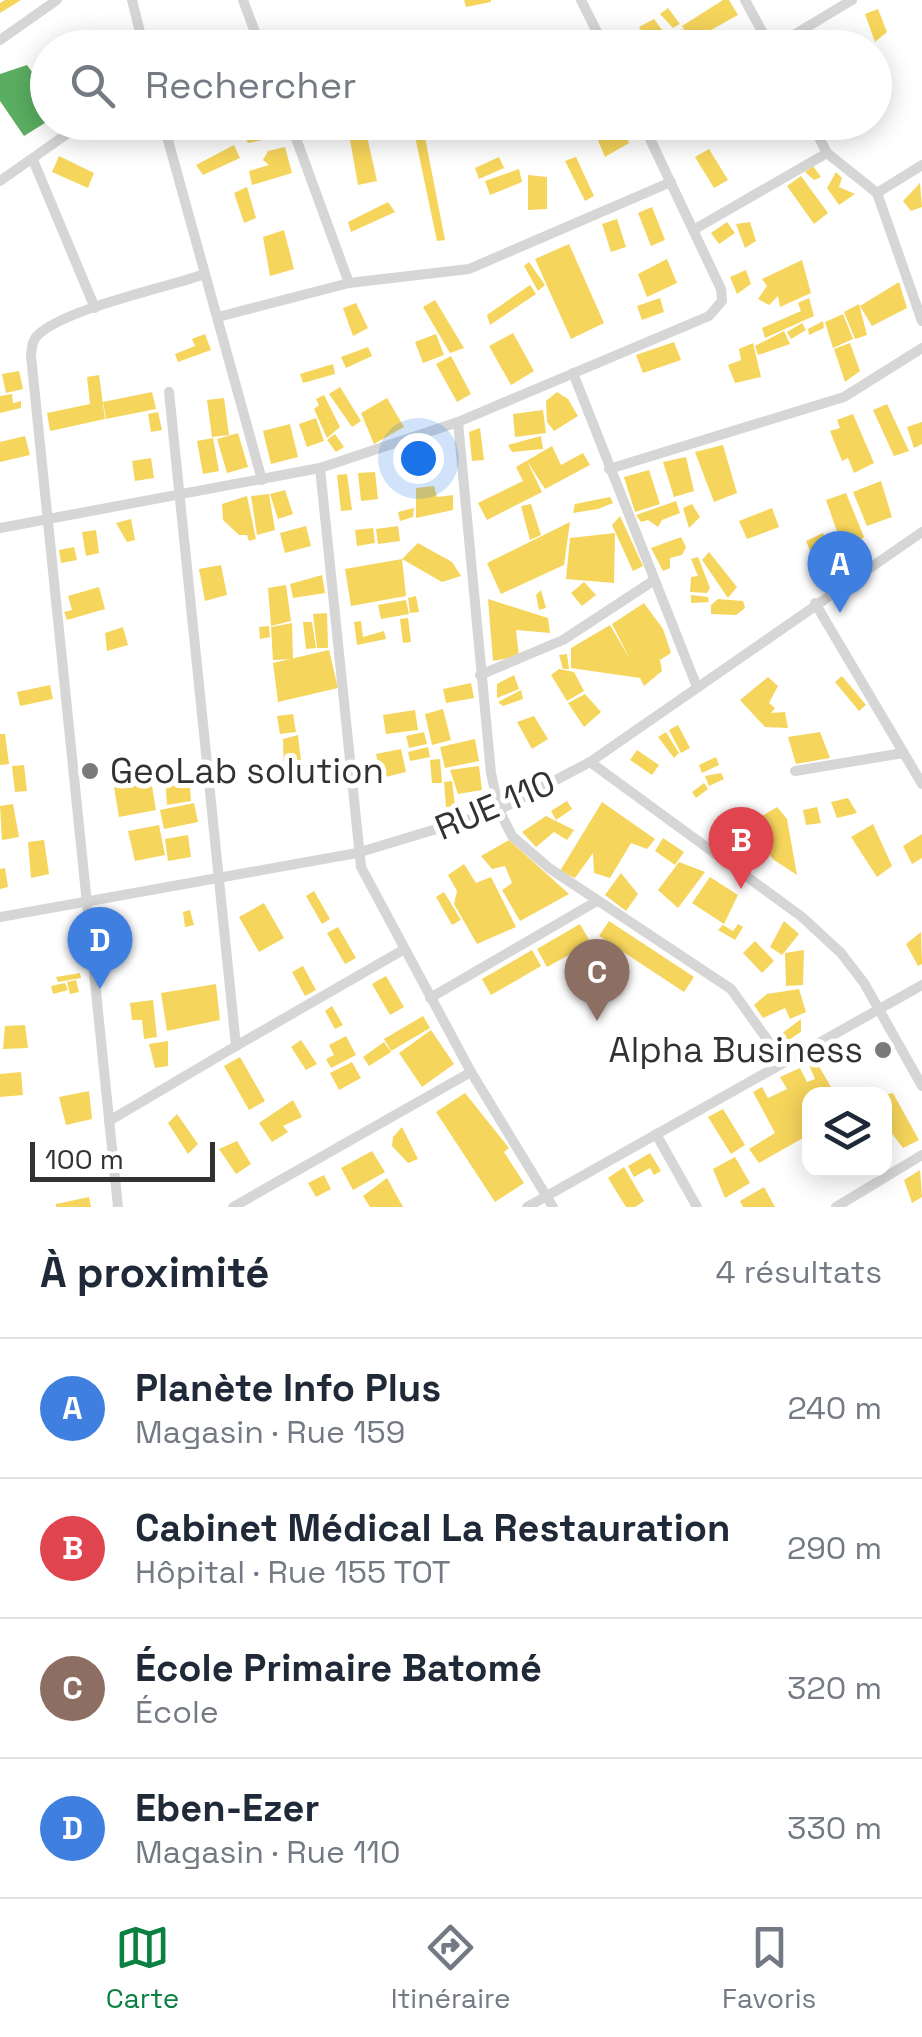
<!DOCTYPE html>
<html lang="fr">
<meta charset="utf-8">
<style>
body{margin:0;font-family:"Space Grotesk",sans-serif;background:#f2f2f3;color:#1f2937}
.controls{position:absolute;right:30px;bottom:30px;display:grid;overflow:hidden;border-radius:20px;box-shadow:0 5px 25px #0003}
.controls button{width:90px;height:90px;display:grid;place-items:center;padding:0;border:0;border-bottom:2px solid #e0e1e3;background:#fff;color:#1f2937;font:50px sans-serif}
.scale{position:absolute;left:30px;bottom:25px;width:185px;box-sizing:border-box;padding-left:10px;border:5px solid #323232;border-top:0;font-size:28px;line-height:35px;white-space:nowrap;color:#323232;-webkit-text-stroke:8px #fff;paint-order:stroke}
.you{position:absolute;left:418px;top:458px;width:35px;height:35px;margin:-25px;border:8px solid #fff;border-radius:50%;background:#1a73e8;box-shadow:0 0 0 15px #1a73e833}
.badge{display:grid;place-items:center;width:65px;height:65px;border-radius:50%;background:#0b8043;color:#fff;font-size:32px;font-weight:700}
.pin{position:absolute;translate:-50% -82px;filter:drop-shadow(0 2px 5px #0008)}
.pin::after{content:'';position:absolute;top:52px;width:35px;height:30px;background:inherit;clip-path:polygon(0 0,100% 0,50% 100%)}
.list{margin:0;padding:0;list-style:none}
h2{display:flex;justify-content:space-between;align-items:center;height:130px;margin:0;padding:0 40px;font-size:42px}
h2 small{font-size:32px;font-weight:400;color:#747a83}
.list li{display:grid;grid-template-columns:65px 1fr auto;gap:30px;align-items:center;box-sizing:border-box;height:140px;padding:0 40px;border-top:2px solid #e0e1e3}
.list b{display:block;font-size:38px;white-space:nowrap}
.list p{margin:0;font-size:32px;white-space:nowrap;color:#747a83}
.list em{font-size:32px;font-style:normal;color:#747a83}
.icon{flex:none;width:55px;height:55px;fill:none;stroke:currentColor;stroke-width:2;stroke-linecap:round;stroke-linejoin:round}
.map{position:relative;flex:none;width:922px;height:1207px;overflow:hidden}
.search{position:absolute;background:#fff;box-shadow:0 5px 25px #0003;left:30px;right:30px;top:30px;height:110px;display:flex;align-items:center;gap:25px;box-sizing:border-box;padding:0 35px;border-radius:55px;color:#747a83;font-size:38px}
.sheet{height:690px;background:#fff}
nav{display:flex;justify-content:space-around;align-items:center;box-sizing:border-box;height:140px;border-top:2px solid #e0e1e3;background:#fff;font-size:28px;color:#747a83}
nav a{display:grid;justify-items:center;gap:5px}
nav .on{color:#0b8043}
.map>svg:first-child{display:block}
.homes{fill:#f6d55c}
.public{fill:#5aae61}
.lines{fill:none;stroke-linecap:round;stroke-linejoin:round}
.minor{stroke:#d6d6d6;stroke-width:10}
.poi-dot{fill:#7a7a7a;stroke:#fff;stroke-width:4}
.labels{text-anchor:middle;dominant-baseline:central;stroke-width:10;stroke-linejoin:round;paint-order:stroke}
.poi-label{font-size:35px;fill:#323232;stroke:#fff;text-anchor:start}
.street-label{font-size:35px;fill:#323232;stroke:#fff}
</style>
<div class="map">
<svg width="922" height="1207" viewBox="0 0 922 1207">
<rect width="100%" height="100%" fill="#fff"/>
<g class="homes">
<polygon points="5,0 21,0 0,13 0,3"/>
<polygon points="464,0 491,0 491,2 466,7"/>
<polygon points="723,0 729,0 738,15 691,41 682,26"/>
<polygon points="668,8 680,24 673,28 660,14"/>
<polygon points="878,9 887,32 875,42 865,14"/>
<polygon points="654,19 668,38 682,29 689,40 685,46 671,48 667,41 650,48 639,27"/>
<polygon points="237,122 283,122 285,136 248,143"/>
<polygon points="412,122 422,122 445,240 437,241"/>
<polygon points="623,126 629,143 605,157 597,138"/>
<polygon points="366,132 377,181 358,185 349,134"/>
<polygon points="234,145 240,158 203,175 196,165"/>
<polygon points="285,147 292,173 252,185 249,171 269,165 263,160 268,151"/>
<polygon points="709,149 728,180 714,188 695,157"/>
<polygon points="59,156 94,173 88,188 52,172"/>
<polygon points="499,157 504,168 479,179 475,168"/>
<polygon points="576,157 594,196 585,201 565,161"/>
<polygon points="813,166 821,177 814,180 805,172"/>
<polygon points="519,169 522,182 490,195 485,181"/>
<polygon points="836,172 842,178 839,187 855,194 839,205 827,188"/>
<polygon points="528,175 547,177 547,209 528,210"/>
<polygon points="801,176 828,213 814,224 787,186"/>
<polygon points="920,183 922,207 911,211 903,201"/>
<polygon points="247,187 256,218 244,223 234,193"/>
<polygon points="388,202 395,212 351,232 348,222"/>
<polygon points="652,207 665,240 651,246 638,213"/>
<polygon points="617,219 626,247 611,252 602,224"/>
<polygon points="727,222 735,233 719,244 711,233"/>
<polygon points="750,222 756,241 745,248 736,224"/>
<polygon points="284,230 294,269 270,276 263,237"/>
<polygon points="569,244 604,323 571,339 535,259"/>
<polygon points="667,259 677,283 647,297 638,274"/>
<polygon points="802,260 811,293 780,307 778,296 769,305 758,299 767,286 762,279"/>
<polygon points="529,262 545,285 538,291 524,266"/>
<polygon points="746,270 751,284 737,294 730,277"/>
<polygon points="899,282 907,308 872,326 860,306"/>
<polygon points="530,285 536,294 490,325 487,315"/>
<polygon points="660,298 664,312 642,320 637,306"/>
<polygon points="809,298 814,316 765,338 762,328 801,311 798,303"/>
<polygon points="435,300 464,348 450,353 423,307"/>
<polygon points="356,303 368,328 353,336 343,308"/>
<polygon points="859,304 867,335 855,339 844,312"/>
<polygon points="843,314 853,339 833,348 825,322"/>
<polygon points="823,321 824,328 809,335 808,329"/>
<polygon points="802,323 806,330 791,339 787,332"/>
<polygon points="784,331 790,344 758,355 755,346"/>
<polygon points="513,333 534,371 511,385 489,346"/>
<polygon points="205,334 211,350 178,362 175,354 195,346 192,339"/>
<polygon points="436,334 444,355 423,363 415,342"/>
<polygon points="674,342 681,360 643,373 636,355"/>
<polygon points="753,343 761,377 735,383 728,365 741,360 739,349"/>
<polygon points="850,343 860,371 845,382 834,349"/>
<polygon points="368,347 372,356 346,368 341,357"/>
<polygon points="451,356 471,394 457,402 436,364"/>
<polygon points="333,364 335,374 303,383 300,374"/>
<polygon points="19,371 23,389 6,393 2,374"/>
<polygon points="99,375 105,419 50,431 47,413 90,404 87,377"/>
<polygon points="340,387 361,421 352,427 329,394"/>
<polygon points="152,392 156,409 106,419 103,402"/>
<polygon points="557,392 568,399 578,416 554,431 547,422 546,401"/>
<polygon points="12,394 13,403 21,401 21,408 0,413 0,396"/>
<polygon points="324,395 340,427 327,438 314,409 319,405 316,399"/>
<polygon points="224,398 229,435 212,437 207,400"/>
<polygon points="387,398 404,427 374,444 361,413"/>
<polygon points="887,404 909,451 894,456 873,410"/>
<polygon points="543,410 546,433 515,437 513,414"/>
<polygon points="158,412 162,430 151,432 148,414"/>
<polygon points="853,414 874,463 854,473 848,458 842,461 830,431 840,428 837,420"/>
<polygon points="316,418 324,441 307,447 299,424"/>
<polygon points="922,422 922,444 914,448 907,427"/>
<polygon points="290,424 298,457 271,464 263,431"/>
<polygon points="480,428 484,460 472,461 469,432"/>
<polygon points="238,433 248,467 227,473 217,439"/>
<polygon points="335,434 344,447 336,452 327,440"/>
<polygon points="25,436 30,455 0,462 0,442"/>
<polygon points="541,436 543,449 512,452 508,445"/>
<polygon points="213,438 219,471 203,474 197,441"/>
<polygon points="723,445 737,493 714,502 695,452"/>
<polygon points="552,446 561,465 583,453 590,465 545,489 527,461 542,492 487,520 478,503 523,481 516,467"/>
<rect x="413" y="457" width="17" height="17"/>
<polygon points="686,457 694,491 674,497 663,462"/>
<polygon points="151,458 154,478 135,481 132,461"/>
<polygon points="649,470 660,504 635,512 624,477"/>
<polygon points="375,472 378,499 361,501 358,473"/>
<polygon points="347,474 352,510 341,511 337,475"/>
<polygon points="881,481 892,517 867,526 853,492"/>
<polygon points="434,486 437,497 453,495 453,510 416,518 416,488"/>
<polygon points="285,490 293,514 278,519 270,494"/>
<polygon points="846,493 864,537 845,554 826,500"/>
<polygon points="269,494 275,530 257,535 251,496"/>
<polygon points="247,496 256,539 249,541 247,535 239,535 223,520 222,504"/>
<polygon points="610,497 613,503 598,509 573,513 575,504"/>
<polygon points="676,501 680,513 662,520 658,527 648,520 641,522 636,515"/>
<polygon points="531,504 541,535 530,540 521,506"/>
<polygon points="692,504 700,517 689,528 683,508"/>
<polygon points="414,508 413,517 400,521 398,512"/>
<polygon points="772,508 779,527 747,539 739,521"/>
<polygon points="620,516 643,566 633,571 612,525"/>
<polygon points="131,519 135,540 127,542 116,523"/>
<polygon points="570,522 564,565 501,594 487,563"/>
<polygon points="306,526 311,546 285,553 280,533"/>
<polygon points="398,526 400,541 378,544 376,529"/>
<polygon points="373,528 375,543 357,546 355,530"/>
<polygon points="96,530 99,553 86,556 82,532"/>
<polygon points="615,533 614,583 566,579 570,538"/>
<polygon points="823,533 833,558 818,570 806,541"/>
<polygon points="681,537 686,547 682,555 670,558 670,568 663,571 651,548"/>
<polygon points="418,543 452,562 461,576 442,582 402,559"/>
<polygon points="74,547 77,560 61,563 59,550"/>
<polygon points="709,552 737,587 728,598 702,560"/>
<polygon points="698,557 710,588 707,593 690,592 691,577 698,576 691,559"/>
<polygon points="402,559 406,596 351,606 345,569"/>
<polygon points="221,565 227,595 205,601 199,569"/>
<polygon points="322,575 325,593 293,598 290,584"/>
<polygon points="584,582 596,595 582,606 571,593"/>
<polygon points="286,585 291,621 271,626 268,588"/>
<polygon points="99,587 105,609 67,620 64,612 72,610 68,596"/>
<polygon points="541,590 546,608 539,610 536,595"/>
<polygon points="691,595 708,597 709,602 691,603"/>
<polygon points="416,596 419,612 410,613 408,598"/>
<polygon points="488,599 548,618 550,633 516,630 519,656 493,661"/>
<polygon points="718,599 743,601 745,608 736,615 711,614 711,605"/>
<polygon points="406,600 409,614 381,619 378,605"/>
<polygon points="644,603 663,629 671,653 660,660 662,671 644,686 640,678 571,668 571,648 610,625 630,659 612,624"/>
<polygon points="327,613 328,648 317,648 313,614"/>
<polygon points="408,618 411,642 403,643 400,619"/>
<polygon points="361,621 363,637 384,631 386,639 357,645 354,622"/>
<polygon points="303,622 312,622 316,648 306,649"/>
<polygon points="292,623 293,659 273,660 271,627"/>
<polygon points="269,626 270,637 260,639 259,627"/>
<polygon points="123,627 128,645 107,651 105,633"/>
<polygon points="329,650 338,688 278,702 273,663"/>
<polygon points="567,654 569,669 563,669 559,655"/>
<polygon points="559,669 574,672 584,691 567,701 551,675"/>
<polygon points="514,675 519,689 497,698 497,684"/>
<polygon points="842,676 866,705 859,711 835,682"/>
<polygon points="768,677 778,686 769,703 775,708 771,713 785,712 788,728 765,727 740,700"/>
<polygon points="471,683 474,698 446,703 443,689"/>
<polygon points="50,685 53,699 20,706 17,692"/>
<polygon points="521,690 523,699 503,706 498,702"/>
<polygon points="585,694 601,712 584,727 568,703"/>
<polygon points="443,709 451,740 432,745 425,714"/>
<polygon points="415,710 418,730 386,734 383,715"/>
<polygon points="293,714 296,732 280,734 277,716"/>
<polygon points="534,716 548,739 532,749 517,722"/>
<polygon points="678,725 690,748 681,753 669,730"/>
<polygon points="424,732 427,744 409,748 406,736"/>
<polygon points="666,732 679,753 674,758 658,737"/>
<polygon points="820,732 830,758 796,764 788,737"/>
<polygon points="0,734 5,734 9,764 0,765"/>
<polygon points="298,735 302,769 284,774 283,739"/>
<polygon points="475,739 479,761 445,768 440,747"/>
<polygon points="428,747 430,757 410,761 408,752"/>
<polygon points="401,749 406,772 381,778 376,754"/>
<polygon points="637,750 659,765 652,775 630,760"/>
<polygon points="716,757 719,765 702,773 699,765"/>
<polygon points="440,759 442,783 432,783 430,760"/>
<polygon points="24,765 27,791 15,792 12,766"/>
<polygon points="479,766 482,790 458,794 450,770"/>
<polygon points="721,773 724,779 709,786 705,776"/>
<polygon points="150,774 156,810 119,817 113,781"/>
<polygon points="189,775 191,801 167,805 165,779"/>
<polygon points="452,781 455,806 446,807 444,782"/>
<polygon points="704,783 708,789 696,798 692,792"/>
<polygon points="848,798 857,813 837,818 831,802"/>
<polygon points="567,801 572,809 556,820 551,811"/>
<polygon points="602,802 655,839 647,849 631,843 610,878 594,873 593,853 575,878 560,871"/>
<polygon points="194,803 198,822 164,829 160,810"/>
<polygon points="13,804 19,837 2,840 0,806"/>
<polygon points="777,807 787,819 797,875 774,860 745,826"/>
<polygon points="817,807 821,823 806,825 803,810"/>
<polygon points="546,816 574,830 567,840 554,832 536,847 522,832"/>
<polygon points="873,824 892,866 877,877 851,837"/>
<polygon points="159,825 165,855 135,861 128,831"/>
<polygon points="922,834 922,858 912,864 903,846"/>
<polygon points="188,835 191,857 168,861 165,839"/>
<polygon points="663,838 684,852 675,865 655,851"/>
<polygon points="44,840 49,874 31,878 28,842"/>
<polygon points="509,840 569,894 520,921 502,890 512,883 505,866 492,869 481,856"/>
<polygon points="679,862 705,872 678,908 658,890"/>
<polygon points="464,864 476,883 491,877 516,927 477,944 454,904 457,891 448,875"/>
<polygon points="5,868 8,887 0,889 0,869"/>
<polygon points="621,873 638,894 626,911 605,895"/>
<polygon points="710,877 738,895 724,924 692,903"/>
<polygon points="314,891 330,919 322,924 306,896"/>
<polygon points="444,892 461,920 452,925 436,897"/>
<polygon points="264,903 284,938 259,952 239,917"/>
<polygon points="190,910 194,925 185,927 183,912"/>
<polygon points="609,921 694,977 684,992 599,936"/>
<polygon points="784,921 799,934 782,955 770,947"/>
<polygon points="580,924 591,943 547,967 537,949"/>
<polygon points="738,924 743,927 735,940 718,930 723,925 733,931"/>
<polygon points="338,927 356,958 345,964 327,933"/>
<polygon points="921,932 922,964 918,966 906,944"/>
<polygon points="755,941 774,961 762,973 743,953"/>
<polygon points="532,950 541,966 491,995 482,979"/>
<polygon points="804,950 803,985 786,986 785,953"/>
<polygon points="303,966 316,990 305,996 292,972"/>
<polygon points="80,973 81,978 58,982 56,977"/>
<polygon points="386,976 404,1007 390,1015 372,984"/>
<polygon points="76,980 79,992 70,994 67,982"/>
<polygon points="65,983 68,990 53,994 51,986"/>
<polygon points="216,984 220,1020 167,1031 161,993"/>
<polygon points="799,989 806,1012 790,1019 785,1008 763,1018 754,1005 767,994"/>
<polygon points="153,1000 157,1037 144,1039 142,1020 132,1020 130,1003"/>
<polygon points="332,1006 343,1025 335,1029 325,1011"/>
<polygon points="423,1016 430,1028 391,1051 384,1039"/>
<polygon points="801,1019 801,1032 784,1043 781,1034"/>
<polygon points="25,1025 28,1048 3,1049 5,1026"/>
<polygon points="431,1030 454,1064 422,1087 399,1053"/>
<polygon points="346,1036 356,1055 331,1068 326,1059 334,1055 329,1045"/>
<polygon points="301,1040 317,1064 306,1070 291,1047"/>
<polygon points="168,1041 168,1066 155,1068 149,1044"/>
<polygon points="384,1042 391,1052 369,1066 363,1057"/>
<polygon points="240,1057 265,1101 249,1110 224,1066"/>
<polygon points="816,1061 835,1094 810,1094 810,1134 759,1163 749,1149 775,1133 753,1092 762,1087 768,1098 787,1089 780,1077 800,1068 807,1082 815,1079 809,1065"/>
<polygon points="352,1062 361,1078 339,1090 330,1073"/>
<polygon points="21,1072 23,1095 0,1097 0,1074"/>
<polygon points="89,1091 92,1119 66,1125 59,1097"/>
<polygon points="465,1093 509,1148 504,1152 524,1183 495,1202 436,1112"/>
<polygon points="893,1093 919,1140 903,1148 884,1123 884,1095"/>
<polygon points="293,1100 302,1117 283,1126 288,1132 272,1142 259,1123"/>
<polygon points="723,1109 745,1145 731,1154 708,1117"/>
<polygon points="177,1114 198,1144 188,1154 168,1123"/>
<polygon points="402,1127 418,1159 408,1163 392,1146 393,1137"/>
<polygon points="237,1141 251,1164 236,1174 219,1149"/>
<polygon points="372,1151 385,1172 353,1190 341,1168"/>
<polygon points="650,1153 661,1171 654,1175 650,1168 634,1177 628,1166"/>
<polygon points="735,1157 750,1183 725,1198 713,1169"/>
<polygon points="624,1167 644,1201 635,1207 626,1207 608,1178"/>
<polygon points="920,1170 922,1197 912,1203 904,1180"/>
<polygon points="324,1175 331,1189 316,1197 308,1183"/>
<polygon points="387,1178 403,1207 370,1207 363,1196"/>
<polygon points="764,1187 775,1207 743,1207 740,1201"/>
<polygon points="89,1197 91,1207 56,1207 56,1204"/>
</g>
<polygon class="public" points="27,65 48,94 48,121 24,136 0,101 0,74"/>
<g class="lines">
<g class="minor">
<polyline points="132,0 144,48"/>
<polyline points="243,0 261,48"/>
<polyline points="581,0 605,48"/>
<polyline points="745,0 771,48"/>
<polyline points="0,40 57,0"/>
<polyline points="772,48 852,0"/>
<polyline points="163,122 262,480"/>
<polyline points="290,122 349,283"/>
<polyline points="811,122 827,153 877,193 922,321"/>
<polyline points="295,136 359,122"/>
<polyline points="33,160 95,308"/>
<polyline points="0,181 84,122"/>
<polyline points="877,193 922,165"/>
<polyline points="695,229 827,153"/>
<polyline points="218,317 349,283 469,269 671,182"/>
<polyline points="573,373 697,687"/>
<polyline points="458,422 491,773 499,810 512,836 549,868 731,989 784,1063"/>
<polyline points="320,468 361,867 471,1072 553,1207"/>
<polyline points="609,469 844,397 922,348"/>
<polyline points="0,528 320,468 458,422 709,316 722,301 721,289 642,122"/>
<polyline points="815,603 922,784"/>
<polyline points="480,675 563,640 653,581"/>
<polyline points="590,762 802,917 841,953 864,983 922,1086"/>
<polyline points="795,771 903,753"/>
<polyline points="0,917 357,853 499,810 590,762 922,532"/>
<polyline points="430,998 597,901"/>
<polyline points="236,1046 403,950"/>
<polyline points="109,1121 236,1046 169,392"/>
<polyline points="656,1134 697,1207"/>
<path d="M118,1207L31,356C32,347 32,340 39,334C68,308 165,288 205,274"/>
<polyline points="233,1207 471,1072"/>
<polyline points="527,1207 922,985"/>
<polyline points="836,1207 922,1155"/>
</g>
</g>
<g class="poi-dot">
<circle cx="90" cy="771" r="10"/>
<circle cx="883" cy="1050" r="10"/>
</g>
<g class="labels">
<g class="poi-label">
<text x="110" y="771">GeoLab solution</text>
<text x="863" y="1050" text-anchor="end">Alpha Business</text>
</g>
<g class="street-label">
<text transform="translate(495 805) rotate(-23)">RUE 110</text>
</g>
</g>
</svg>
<div class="controls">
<button><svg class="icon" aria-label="layers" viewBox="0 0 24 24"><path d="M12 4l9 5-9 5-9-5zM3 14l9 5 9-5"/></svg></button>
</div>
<div class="scale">100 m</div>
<div class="you"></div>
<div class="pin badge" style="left:840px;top:613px;background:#3f7fe0">A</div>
<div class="pin badge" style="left:741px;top:889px;background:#e0444e">B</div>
<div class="pin badge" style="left:597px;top:1021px;background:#8d6e63">C</div>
<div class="pin badge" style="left:100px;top:989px;background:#3f7fe0">D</div>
<div class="search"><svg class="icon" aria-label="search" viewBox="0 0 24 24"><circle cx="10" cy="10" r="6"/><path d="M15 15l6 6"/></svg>Rechercher</div>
</div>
<section class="sheet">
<h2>À proximité<small>4 résultats</small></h2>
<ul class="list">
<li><span class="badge" style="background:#3f7fe0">A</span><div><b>Planète Info Plus</b><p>Magasin · Rue 159</p></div><em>240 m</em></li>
<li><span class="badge" style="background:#e0444e">B</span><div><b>Cabinet Médical La Restauration</b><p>Hôpital · Rue 155 TOT</p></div><em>290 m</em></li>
<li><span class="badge" style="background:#8d6e63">C</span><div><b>École Primaire Batomé</b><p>École</p></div><em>320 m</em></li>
<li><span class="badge" style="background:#3f7fe0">D</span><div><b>Eben-Ezer</b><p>Magasin · Rue 110</p></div><em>330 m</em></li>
</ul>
</section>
<nav>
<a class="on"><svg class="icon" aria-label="map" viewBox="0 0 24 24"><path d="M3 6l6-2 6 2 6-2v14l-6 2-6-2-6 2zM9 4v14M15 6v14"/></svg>Carte</a>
<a><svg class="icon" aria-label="directions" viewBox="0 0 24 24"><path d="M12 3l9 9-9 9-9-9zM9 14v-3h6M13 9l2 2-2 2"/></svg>Itinéraire</a>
<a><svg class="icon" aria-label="saved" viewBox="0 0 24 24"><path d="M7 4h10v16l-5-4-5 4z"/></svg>Favoris</a>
</nav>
